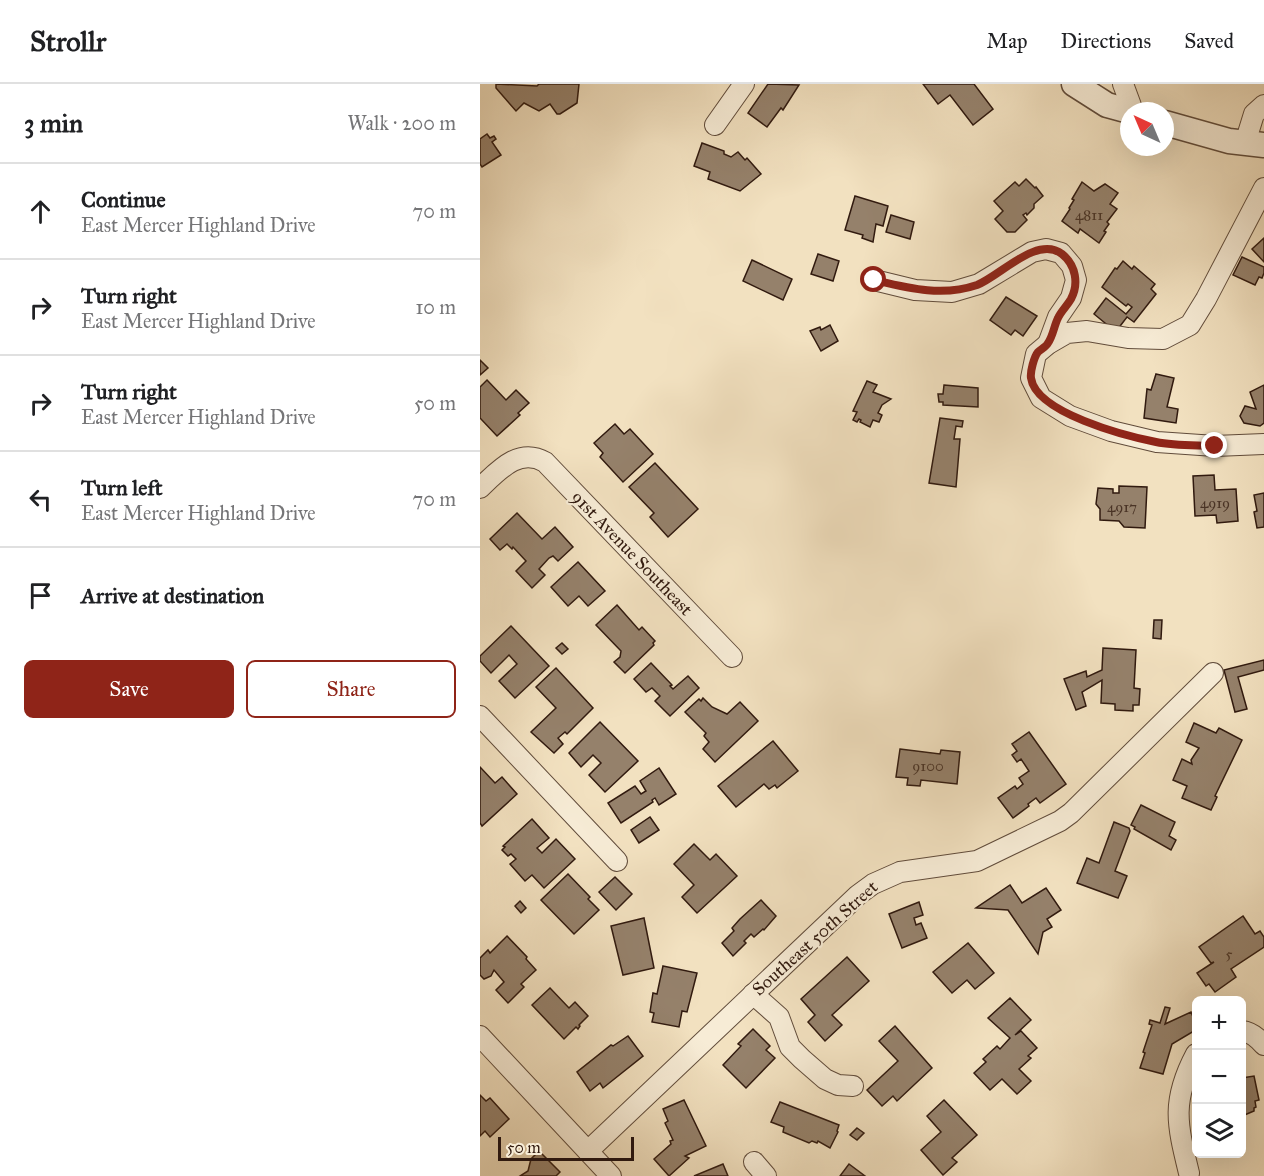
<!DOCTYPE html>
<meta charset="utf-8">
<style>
body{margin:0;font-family:"IM FELL Great Primer",serif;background:#f6f6f6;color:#202124}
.controls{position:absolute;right:18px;bottom:18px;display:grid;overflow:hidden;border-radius:9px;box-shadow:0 6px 24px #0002}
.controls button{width:54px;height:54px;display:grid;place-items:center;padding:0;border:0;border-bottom:2px solid #e0e0e0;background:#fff;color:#202124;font:30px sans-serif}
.compass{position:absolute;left:640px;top:18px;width:54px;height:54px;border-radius:50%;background:#fff;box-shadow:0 6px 24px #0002;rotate:316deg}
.scale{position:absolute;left:18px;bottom:15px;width:136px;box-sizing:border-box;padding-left:6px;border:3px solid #311a0f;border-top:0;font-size:16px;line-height:21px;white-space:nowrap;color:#311a0f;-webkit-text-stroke:4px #f7ecd6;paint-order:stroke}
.stop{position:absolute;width:18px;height:18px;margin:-14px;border:4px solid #8f2418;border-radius:50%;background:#fff}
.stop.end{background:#8f2418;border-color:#fff;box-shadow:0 2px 6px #0008}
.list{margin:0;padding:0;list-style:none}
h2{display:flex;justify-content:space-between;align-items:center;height:78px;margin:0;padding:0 24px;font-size:26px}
h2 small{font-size:20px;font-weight:400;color:#757577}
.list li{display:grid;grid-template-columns:39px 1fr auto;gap:18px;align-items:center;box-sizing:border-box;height:96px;padding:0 24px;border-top:2px solid #e0e0e0}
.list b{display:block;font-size:22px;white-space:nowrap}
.list p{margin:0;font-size:20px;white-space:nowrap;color:#757577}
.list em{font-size:20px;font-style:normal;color:#757577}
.actions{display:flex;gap:12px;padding:18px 24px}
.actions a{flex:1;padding:14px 0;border:2px solid #8f2418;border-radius:9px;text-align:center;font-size:21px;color:#8f2418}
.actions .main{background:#8f2418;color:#fff}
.icon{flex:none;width:33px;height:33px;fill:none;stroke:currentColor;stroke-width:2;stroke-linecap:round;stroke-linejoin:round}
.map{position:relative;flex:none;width:784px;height:1092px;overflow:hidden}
header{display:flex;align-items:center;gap:36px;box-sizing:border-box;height:84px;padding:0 30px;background:#fff;border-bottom:2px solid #e0e0e0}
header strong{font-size:28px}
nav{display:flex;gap:33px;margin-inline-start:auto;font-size:21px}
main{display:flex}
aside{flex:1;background:#fff}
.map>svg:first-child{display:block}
.building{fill:#95816b;stroke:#311a0f;stroke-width:1.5}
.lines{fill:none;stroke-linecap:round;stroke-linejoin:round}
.minor-casing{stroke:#614c3b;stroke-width:22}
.tertiary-casing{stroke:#614c3b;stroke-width:27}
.minor{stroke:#f7ecd6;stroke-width:20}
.tertiary{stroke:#f7ecd6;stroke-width:24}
.route{stroke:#8f2418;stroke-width:8}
.labels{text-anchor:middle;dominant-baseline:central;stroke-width:4.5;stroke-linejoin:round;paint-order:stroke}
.number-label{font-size:15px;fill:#4a3426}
.street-label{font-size:18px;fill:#311a0f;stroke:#f7ecd6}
</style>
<header>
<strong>Strollr</strong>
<nav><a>Map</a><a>Directions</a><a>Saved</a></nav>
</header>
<main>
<aside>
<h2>3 min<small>Walk · 200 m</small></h2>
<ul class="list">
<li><svg class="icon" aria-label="ahead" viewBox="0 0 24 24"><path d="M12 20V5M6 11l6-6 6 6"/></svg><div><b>Continue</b><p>East Mercer Highland Drive</p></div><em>70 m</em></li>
<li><svg class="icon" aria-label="right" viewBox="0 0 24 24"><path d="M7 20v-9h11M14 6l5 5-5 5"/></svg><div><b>Turn right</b><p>East Mercer Highland Drive</p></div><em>10 m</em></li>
<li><svg class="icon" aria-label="right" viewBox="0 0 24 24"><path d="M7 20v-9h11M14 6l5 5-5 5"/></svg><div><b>Turn right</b><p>East Mercer Highland Drive</p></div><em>50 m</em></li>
<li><svg class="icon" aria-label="left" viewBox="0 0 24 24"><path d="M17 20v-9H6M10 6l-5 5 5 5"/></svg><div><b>Turn left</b><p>East Mercer Highland Drive</p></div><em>70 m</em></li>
<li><svg class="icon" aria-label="arrive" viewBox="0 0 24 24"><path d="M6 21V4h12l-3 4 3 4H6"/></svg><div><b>Arrive at destination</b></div></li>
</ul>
<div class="actions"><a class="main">Save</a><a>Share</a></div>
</aside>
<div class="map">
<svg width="784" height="1092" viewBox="0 0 784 1092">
<rect width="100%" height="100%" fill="#f2e1c0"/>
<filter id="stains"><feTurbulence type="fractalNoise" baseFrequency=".00333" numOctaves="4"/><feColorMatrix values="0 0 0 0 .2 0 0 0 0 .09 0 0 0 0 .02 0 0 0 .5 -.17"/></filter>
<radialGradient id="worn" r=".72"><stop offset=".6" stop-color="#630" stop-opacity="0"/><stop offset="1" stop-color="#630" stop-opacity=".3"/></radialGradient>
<g class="building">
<polygon points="16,0 57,2 59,0 99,0 97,19 80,30 77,30 70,20 59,27 44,19 36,27 16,4"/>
<polygon points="288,0 319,1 303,26 301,24 287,43 268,29"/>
<polygon points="443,0 494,0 513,25 493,41 470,11 458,20"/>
<polygon points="7,50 10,54 14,52 16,55 12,58 21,71 2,83 0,80 0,55"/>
<polygon points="222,59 244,67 244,70 251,73 258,68 265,76 267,74 281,90 260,107 228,95 230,88 214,82"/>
<polygon points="546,95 555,104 556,103 563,112 554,120 554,124 547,131 546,129 543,131 547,136 535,148 527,148 515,135 523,127 514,117 535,98 539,102"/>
<polygon points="602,98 614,107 625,100 638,109 630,120 637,125 627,138 629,140 624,147 626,148 619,159 600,145 598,149 582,137 590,125 589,124 594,116 592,115"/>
<polygon points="375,112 408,122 403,142 396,140 393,158 382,154 383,151 365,146"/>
<polygon points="411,131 434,138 430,155 406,148"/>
<polygon points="784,154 784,178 772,165"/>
<polygon points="338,170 359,177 353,197 331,190"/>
<polygon points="762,173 784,183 784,189 782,194 779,193 775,201 753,191"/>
<polygon points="272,176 312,195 303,216 263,197"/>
<polygon points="643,177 652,185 654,182 675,200 671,205 676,210 654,238 647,233 634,250 631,244 614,230 626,214 646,230 652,223 648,220 646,222 622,203 635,184 637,185"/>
<polygon points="526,213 557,232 543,252 535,246 531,251 510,236"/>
<polygon points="350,241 358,257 341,267 330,247 340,243 341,246"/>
<polygon points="0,276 8,284 0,291"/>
<polygon points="676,290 694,294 687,323 698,325 696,339 664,334 667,305 671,306"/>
<polygon points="7,296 26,316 36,306 49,319 38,329 40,331 17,352 0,334 0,303"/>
<polygon points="387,297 397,301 393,308 411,315 402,321 398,329 402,331 399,338 393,336 390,343 380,338 381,336 379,335 377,338 373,336 377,328 373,327"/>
<polygon points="464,301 498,304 498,323 463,321 463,318 459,318 458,310 463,310"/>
<polygon points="784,301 784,339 780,342 764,339 760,332 765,322 776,325 770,308"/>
<polygon points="460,334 483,337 482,343 476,342 474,355 480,355 476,403 449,399"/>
<polygon points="135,340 144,350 150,345 173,370 143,398 120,373 123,369 114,359"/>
<polygon points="175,379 218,425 188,453 170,433 174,429 149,403"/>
<polygon points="734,391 735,406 756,405 758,437 737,439 736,431 715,432 713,392"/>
<polygon points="639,402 667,403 665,444 644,443 639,437 620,436 620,425 616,420 618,404 633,405 633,409 639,409"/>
<polygon points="784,409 784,443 777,444 774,428 777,427 774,411"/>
<polygon points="37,429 62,455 75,443 93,463 78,477 73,472 69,474 59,485 65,491 52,504 36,487 46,477 33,463 32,465 27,460 20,466 10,455"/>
<polygon points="98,478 125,507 108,522 99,512 88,522 71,503"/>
<polygon points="137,521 159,546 162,543 175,557 173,559 174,561 145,589 134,578 140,573 141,567 116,541"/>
<polygon points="674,536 682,536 681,555 673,554"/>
<polygon points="31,542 69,582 35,614 19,597 37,580 29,571 11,589 0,577 0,572"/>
<polygon points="82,559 88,565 82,570 76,564"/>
<polygon points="623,564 656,566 654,604 660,605 659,621 653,621 653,627 635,626 635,620 621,619 622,596 602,608 606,622 596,626 584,595 606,587 607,593 622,586"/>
<polygon points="784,576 784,586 758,593 767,625 755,628 744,586"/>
<polygon points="171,579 192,601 190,602 193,605 208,592 219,604 190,632 175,617 180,612 172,604 166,608 154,595"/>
<polygon points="76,584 113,624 87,650 85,648 78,654 83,660 74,669 51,648 76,624 56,603"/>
<polygon points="223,614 232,623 247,630 260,618 278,637 235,678 223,665 229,658 224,652 226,649 205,628 219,615 221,617"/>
<polygon points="120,638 158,677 125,708 109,691 121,679 113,671 101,683 89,669"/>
<polygon points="714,639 736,649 739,644 762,656 735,712 737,713 731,726 702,714 707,702 693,696 702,675 712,680 711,676 719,664 706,658"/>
<polygon points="549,648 586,700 560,719 556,714 548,720 549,722 533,734 518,714 535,702 537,705 543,700 539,694 549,687 541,675 537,678 532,671 537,667 532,660"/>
<polygon points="293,657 318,687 297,704 295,701 289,705 284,700 256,723 238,702"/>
<polygon points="420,665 460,670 461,666 480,668 477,700 441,696 440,702 427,701 428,694 416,693"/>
<polygon points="0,683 15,699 22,693 37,710 2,742 0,739"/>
<polygon points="179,684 196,710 179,721 175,714 172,716 173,718 141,739 128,719 155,702 161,710 166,707 160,697"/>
<polygon points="661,721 695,738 689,752 696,756 691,766 654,745 655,743 651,741"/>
<polygon points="170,733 179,746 159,759 151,746"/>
<polygon points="52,735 69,754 57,764 62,769 76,755 95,775 64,804 52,791 45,797 30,780 36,775 31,770 28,772 22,766 25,763 23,762"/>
<polygon points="634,738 649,744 650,747 635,787 647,792 638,814 597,799 607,774 619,779"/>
<polygon points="214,760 230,776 236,770 257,792 217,829 202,813 214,801 194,780"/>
<polygon points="88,790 110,813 108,815 119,826 94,850 61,816"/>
<polygon points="135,793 152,810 136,826 119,808"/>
<polygon points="530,801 542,819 566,804 581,826 567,835 572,843 563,848 558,870 528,826 496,824"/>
<polygon points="281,816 296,832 284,846 283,845 274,853 271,850 264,857 266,859 253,872 242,859 254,847 252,844 260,835"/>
<polygon points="40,817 46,824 41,829 35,822"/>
<polygon points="439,818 443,831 434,834 436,841 441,839 447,854 422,864 409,830"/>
<polygon points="763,832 775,850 780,847 784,853 784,863 751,885 756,893 735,908 729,900 726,902 717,889 734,878 731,879 719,863"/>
<polygon points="164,834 174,884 143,891 131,842"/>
<polygon points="27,852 47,873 46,875 56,886 41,900 44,903 28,919 16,906 24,898 14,886 11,892 4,895 0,891 0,874 8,866 10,869"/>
<polygon points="488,859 514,889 495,905 487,896 472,909 453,888"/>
<polygon points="367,873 389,897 352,931 362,941 345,957 328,938 335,931 321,915"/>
<polygon points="183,882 217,889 207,928 202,927 199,943 172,938 174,929 170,928 173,909 177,910"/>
<polygon points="70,904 89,924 95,918 108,932 99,941 100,942 98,945 96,943 84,955 52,921"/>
<polygon points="530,914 551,936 535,951 541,947 557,964 548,972 551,974 539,985 551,997 537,1010 522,995 510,1006 494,989 506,978 503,975 517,962 520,965 530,954 508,934"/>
<polygon points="685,923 690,924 685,940 711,928 716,940 714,947 692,960 683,990 660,984 665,969 663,968 672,941 669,940 670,936 680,939"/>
<polygon points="415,942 452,984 417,1017 413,1012 402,1022 387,1006 418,977 399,957"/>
<polygon points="273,945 290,962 286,966 295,974 266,1004 243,981 261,962 258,960"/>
<polygon points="148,952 163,972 123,1004 120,999 110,1007 97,988 131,961 133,962"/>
<polygon points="774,992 779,1016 775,1017 776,1023 774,1024 774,1027 762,1032 762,994"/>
<polygon points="0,1011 6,1017 10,1014 29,1035 10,1053 5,1047 0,1052"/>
<polygon points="204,1016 226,1062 205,1072 209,1074 189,1092 174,1075 191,1060 190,1057 193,1056 185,1039 188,1037 183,1025"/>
<polygon points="464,1016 497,1051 472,1074 477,1078 463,1091 441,1066 461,1048 447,1032"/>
<polygon points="300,1018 359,1041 357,1047 358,1048 350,1064 338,1057 337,1059 332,1057 329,1059 303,1048 304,1043 291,1038"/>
<polygon points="377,1044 384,1049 377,1056 370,1051"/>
<polygon points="59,1067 80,1088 76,1092 40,1092 48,1087 51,1075"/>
<polygon points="243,1080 248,1092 214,1092"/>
<polygon points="369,1080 385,1092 360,1092"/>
</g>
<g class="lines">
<defs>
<g id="minor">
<polyline points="643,0 653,27"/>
<polyline points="235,41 264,0"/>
<polyline points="765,59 774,30 784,21"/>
<polyline points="784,104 726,215 710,241 683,255 648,254 607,247 587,249 568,260 556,270 551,294 561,314 590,332 631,347 677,358 735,362 784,360"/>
<polyline points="394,196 435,206 472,208 499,200 552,168 566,165 581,169 592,182 596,196 591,214 578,233 568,260"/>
<path d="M0,404C19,386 39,363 65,378L252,573"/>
<polyline points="0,632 137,777"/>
<polyline points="273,910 299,933 310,963 322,975 345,995 358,1001 373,1002"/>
<path d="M762,947C771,948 778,954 784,961"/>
<polyline points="0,952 131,1092"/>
<polyline points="108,1067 378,811 393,800 420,788 497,777 580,737 591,729 733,589"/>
<polyline points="274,1078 286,1092"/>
<path d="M709,1089C697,1040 691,1017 716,970"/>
</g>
<g id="tertiary">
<polyline points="594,0 627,21 649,27"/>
<polyline points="685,39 749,57 784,61"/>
</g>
</defs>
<use href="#minor" class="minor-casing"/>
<use href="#tertiary" class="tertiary-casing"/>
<use href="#minor" class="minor"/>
<use href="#tertiary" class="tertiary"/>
</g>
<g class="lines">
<path class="route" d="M394,196C428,204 462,213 497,201C520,192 557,151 582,170C596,181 599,200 591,215C587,222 581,227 578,234C574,242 573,252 568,259C566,263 561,265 558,268C554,273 550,288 551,294C556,329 646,352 676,358C695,362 715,361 735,362"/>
</g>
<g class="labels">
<g class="number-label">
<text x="609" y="131">4811</text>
<text x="735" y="419">4919</text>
<text x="642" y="423">4917</text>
<text x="448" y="682">9100</text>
<text x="749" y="870">5</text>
</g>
<g class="street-label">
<text transform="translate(152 469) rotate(46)">91st Avenue Southeast</text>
<text transform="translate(335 854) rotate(-42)">Southeast 50th Street</text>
</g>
</g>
<rect width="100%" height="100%" filter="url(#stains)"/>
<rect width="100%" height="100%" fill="url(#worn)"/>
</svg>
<div class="controls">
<button>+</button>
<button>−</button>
<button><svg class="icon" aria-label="layers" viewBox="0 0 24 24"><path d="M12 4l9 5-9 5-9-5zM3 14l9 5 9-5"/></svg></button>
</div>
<svg class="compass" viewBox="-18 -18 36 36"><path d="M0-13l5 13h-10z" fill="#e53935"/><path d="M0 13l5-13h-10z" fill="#757577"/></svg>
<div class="scale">50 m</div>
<div class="stop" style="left:394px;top:196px"></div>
<div class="stop end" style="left:735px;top:362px"></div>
</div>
</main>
